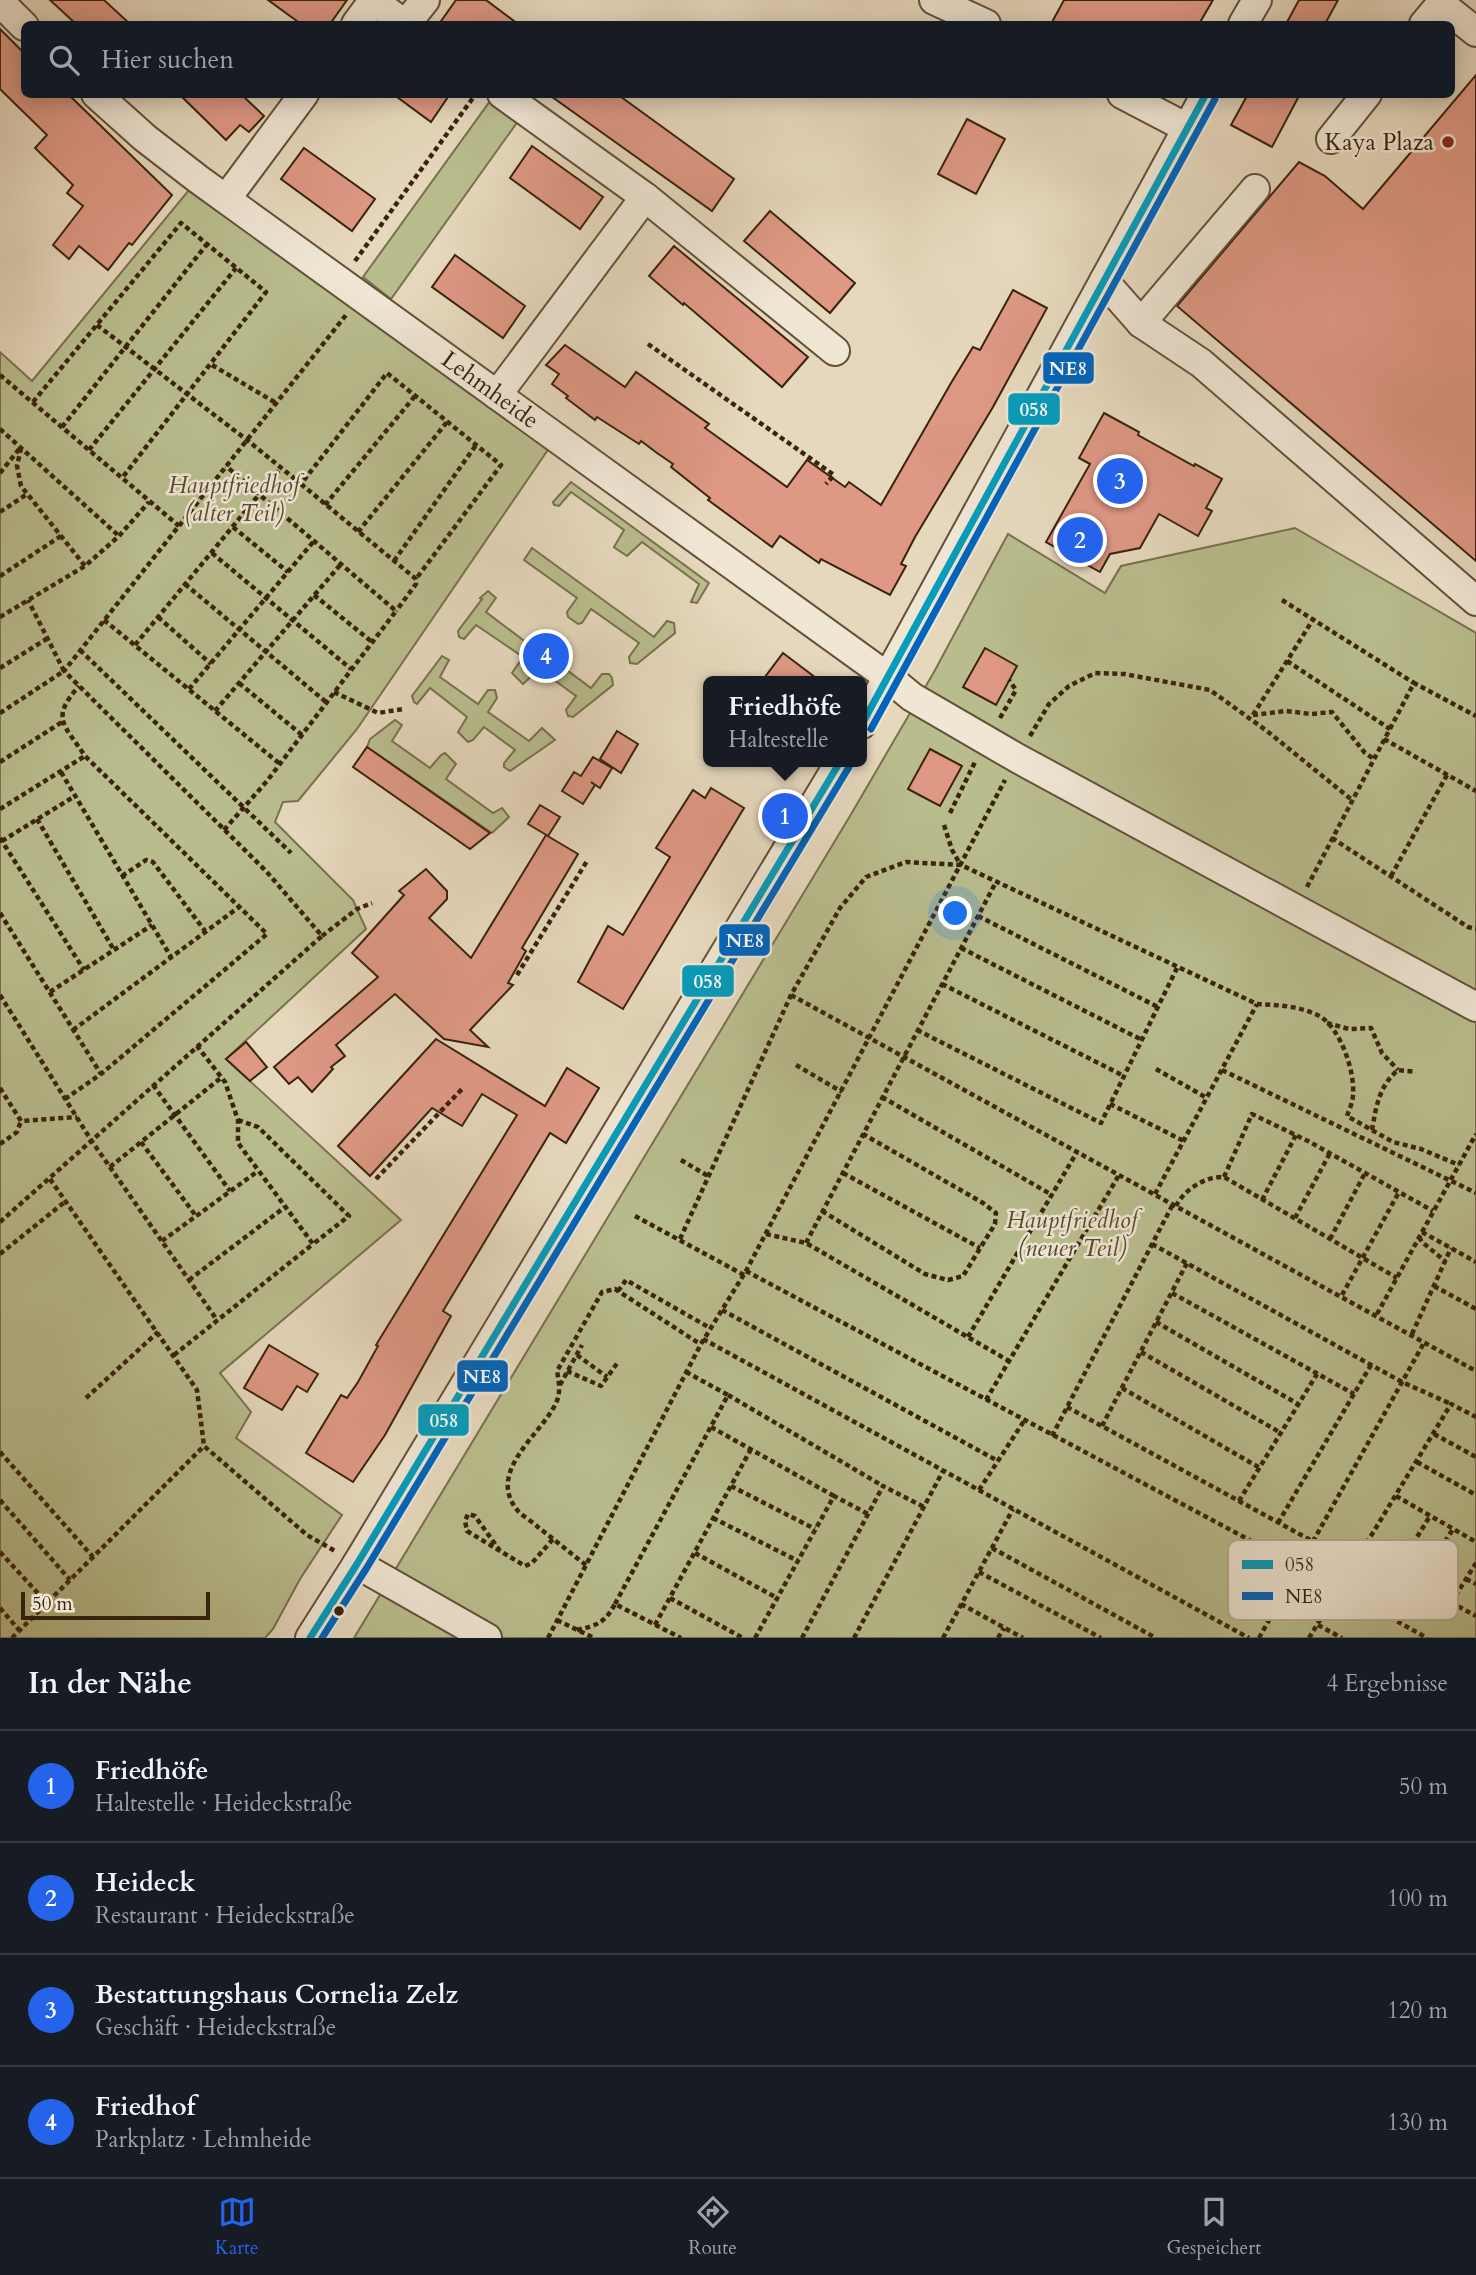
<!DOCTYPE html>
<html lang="de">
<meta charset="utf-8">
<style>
body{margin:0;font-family:Cardo,serif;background:#20242c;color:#f1f3f6}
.scale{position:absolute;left:21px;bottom:18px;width:189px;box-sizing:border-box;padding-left:7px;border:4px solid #39230d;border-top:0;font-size:19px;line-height:24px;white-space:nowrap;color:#39230d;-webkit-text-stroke:5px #efe6d4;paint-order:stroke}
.you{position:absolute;left:956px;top:914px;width:24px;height:24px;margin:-18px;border:5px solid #fff;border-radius:50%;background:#1a73e8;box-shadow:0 0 0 10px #1a73e833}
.badge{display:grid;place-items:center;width:46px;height:46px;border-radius:50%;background:#2563eb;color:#fff;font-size:23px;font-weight:700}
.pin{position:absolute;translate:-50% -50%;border:4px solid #fff;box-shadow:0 2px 7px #0006}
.popup{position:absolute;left:703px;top:676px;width:164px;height:91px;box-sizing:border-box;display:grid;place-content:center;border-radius:10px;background:#171b24;filter:drop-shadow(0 2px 5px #0005);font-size:23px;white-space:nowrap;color:#9ea1a6}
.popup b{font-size:26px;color:#f1f3f6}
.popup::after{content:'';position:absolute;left:50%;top:100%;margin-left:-14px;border:14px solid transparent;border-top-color:#171b24}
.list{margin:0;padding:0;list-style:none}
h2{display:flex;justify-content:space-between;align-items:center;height:91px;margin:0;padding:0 28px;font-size:30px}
h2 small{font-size:23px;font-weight:400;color:#9ea1a6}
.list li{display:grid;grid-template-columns:46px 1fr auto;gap:21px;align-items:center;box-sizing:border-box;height:112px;padding:0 28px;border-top:2px solid #363941}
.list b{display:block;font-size:26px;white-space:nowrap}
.list p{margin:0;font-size:23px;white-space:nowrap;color:#9ea1a6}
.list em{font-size:23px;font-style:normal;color:#9ea1a6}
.icon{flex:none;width:38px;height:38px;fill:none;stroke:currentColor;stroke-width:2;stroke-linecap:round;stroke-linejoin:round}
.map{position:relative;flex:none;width:1476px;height:1638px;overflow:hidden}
.search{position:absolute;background:#171b24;box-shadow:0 4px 18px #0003;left:21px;right:21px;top:21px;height:77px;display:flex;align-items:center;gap:18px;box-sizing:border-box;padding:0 24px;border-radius:10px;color:#9ea1a6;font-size:26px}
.sheet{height:539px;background:#171b24}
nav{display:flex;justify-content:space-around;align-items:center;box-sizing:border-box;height:98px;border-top:2px solid #363941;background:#171b24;font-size:19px;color:#9ea1a6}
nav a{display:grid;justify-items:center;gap:4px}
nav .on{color:#2563eb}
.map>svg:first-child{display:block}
.green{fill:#b9bd8e;stroke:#79704e;stroke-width:2}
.building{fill:#de9884;stroke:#39230d;stroke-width:2}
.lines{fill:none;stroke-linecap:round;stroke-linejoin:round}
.minor-casing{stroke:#645039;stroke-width:32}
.path{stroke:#39230d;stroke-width:4.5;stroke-dasharray:5 3.5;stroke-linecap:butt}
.minor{stroke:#efe6d4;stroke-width:28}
.bus-1-casing{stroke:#efe6d4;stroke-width:12}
.bus-2-casing{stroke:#efe6d4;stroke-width:12}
.bus-1{stroke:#069cbb;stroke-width:7}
.bus-2{stroke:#0065bd;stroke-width:7}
.poi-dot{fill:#8f2418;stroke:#efe6d4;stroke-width:2.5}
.bus-dot{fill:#39230d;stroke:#efe6d4;stroke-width:2.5}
.labels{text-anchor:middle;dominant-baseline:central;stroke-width:5;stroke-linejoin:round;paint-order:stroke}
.poi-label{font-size:24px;fill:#39230d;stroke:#efe6d4;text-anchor:end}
.street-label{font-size:24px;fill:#39230d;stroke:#efe6d4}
.park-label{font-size:24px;font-style:italic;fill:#594a2d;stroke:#efe6d4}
.key{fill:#efe6d4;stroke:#b8ac98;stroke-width:2}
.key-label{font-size:19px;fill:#39230d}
.line-badge{stroke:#efe6d4;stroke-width:2.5}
.badge-label{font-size:19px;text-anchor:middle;font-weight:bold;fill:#fff}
</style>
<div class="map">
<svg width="1476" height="1638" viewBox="0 0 1476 1638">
<rect width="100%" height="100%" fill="#e6d8bd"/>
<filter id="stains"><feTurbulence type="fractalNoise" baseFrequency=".00286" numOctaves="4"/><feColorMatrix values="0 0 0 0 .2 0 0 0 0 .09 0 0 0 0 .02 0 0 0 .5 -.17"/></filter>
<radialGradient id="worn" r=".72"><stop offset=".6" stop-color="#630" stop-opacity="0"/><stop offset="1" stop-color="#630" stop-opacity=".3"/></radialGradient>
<g class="green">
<polygon points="493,97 521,117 391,299 363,277"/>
<polygon points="198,179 556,438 357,729 298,801 283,802 275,822 353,900 366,929 226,1059 401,1220 220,1373 251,1412 236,1438 342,1515 300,1579 273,1629 265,1638 0,1638 0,352 32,381"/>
<polygon points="571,482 709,583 697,603 691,602 699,584 642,542 627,556 615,548 614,547 624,530 571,492 559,506 554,505 553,502"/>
<polygon points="1295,528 1476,633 1476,1638 354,1638 850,816 934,672 1008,534 1105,593 1121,566"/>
<polygon points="532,548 654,637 667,621 674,623 675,633 637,664 630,663 629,657 639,643 591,609 582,623 578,624 568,617 567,612 577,598 524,560"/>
<polygon points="488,591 496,598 486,612 531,646 544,631 557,638 548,656 591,688 602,674 609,674 612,678 613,685 573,717 568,716 566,710 576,696 539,669 523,684 512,673 523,657 476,625 464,639 459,637 458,631 482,599 480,598"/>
<polygon points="442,656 449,660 440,677 478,704 488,690 495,690 497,698 488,712 529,741 542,728 555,740 510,771 504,767 504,763 515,750 484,727 473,740 468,742 458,732 467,717 430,688 417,704 414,702 412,696"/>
<polygon points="395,720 402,725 392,741 430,768 441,755 445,753 456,764 446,779 493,813 502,808 509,817 492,833 367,747 370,739"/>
</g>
<g class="building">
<polygon points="50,0 104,0 130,24 76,24"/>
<polygon points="268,0 347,0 330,24 301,24"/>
<polygon points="456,0 486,0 518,24 439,24"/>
<polygon points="1064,0 1213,0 1199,24 1051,24"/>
<polygon points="1299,0 1338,0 1325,24 1286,24"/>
<polygon points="0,29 24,53 24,94 68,94 172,195 132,245 129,243 108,270 79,246 69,259 53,245 83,206 67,193 73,185 35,148 47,135 0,89"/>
<polygon points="1476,75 1476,561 1177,306 1299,162 1325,176 1363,209"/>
<polygon points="179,94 241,94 264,116 249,132 240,125 226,140"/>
<polygon points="393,94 450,94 431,122"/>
<polygon points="548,94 617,94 734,179 712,211"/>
<polygon points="1248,94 1300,94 1272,147 1231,125"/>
<polygon points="967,119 1005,139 976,194 938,174"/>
<polygon points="532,146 603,197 580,229 510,178"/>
<polygon points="304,148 375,199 352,231 281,179"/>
<polygon points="770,211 855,283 830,313 744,241"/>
<polygon points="674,246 808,357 782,387 684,303 683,305 649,276"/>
<polygon points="455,255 525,306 503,338 432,287"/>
<polygon points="1013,290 1047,308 993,407 915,537 901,564 906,566 890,595 821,559 819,563 780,536 772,547 708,500 710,498 671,467 673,464 657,453 641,441 639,444 597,417 595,420 566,398 568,396 552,384 559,374 546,365 565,345 625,387 636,372 709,424 705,428 787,487 807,460 845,487 849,482 881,505 951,383 973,347 980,350"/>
<polygon points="1104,413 1139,432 1138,435 1194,466 1195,464 1222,479 1206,508 1212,511 1198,536 1159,514 1140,548 1110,554 1100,572 1046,542 1090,464 1079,458"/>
<polygon points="985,648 1017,666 996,705 963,687"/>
<polygon points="783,653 820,681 762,681"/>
<polygon points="617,731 638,744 621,773 600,759"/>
<polygon points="367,747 490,833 470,849 353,767"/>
<polygon points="930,749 962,766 940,806 908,789"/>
<polygon points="593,757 612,768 600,788 591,782 595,785 583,804 562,791 574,772 581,776"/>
<polygon points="711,788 744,808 623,1009 578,982 608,926 623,935 635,915 670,857 656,848 693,790 705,798"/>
<polygon points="540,805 560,817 548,836 528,824"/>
<polygon points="546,835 578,854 522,948 526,951 508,983 513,985 470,1030 488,1047 444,1039 395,994 336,1045 345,1056 331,1067 333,1069 312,1092 298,1077 289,1084 274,1067 378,977 352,953 404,895 399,891 426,869 447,891 447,899 429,918 471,958"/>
<polygon points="436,1039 545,1106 567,1068 599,1088 566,1143 550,1133 443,1311 451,1316 385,1435 353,1482 306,1453 341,1395 347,1398 358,1382 378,1346 376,1345 517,1115 482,1094 462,1126 432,1108 370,1176 338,1146"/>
<polygon points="246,1042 267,1067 250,1081 226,1059"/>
<polygon points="269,1345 318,1374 307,1392 297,1386 282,1410 244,1388"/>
</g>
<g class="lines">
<defs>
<g id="minor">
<polyline points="934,0 986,24"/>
<polyline points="0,2 24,26"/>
<polyline points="356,24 373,1 405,24"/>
<polyline points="406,24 425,0"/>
<polyline points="1243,24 1257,0"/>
<polyline points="1424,24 1441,4 1476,32"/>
<polyline points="96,94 145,138 198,179 889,678 912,697 1017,758 1476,1007"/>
<polyline points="502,94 645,197 835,351"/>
<polyline points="1122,94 1187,128"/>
<polyline points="1331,139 1367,94"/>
<polyline points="226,199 304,94"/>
<polyline points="1104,281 1141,323 1201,363 1476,601"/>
<polyline points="1141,323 1255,189"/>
<polyline points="497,395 645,197"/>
<polyline points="862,724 1206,94"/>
<polyline points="357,1564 487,1638"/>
<polyline points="310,1638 357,1564 840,762"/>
</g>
</defs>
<use href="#minor" class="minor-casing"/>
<g class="path">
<polyline points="355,261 475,95"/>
<polyline points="97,325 247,440 301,484 387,373 501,465 416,579"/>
<polyline points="648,344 834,475 826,484"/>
<polyline points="212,365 276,403"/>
<polyline points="0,375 179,526"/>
<polyline points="33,402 181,223 266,292 122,478"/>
<polyline points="62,427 207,244"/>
<polyline points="0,429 119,536"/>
<polyline points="21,448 17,466 21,486 85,566"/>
<polyline points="89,450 236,268"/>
<polyline points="0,473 20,448"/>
<polyline points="301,484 416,579 416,584 396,611"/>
<polyline points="325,505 415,396"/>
<polyline points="0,512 27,494"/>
<polyline points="233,527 288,572"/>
<polyline points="358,532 447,422"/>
<polyline points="212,553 351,669"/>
<polyline points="394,561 476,445"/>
<polyline points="0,576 61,536"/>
<polyline points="185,584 326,702"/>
<polyline points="314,595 372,642"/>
<polyline points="1282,600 1414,683"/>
<polyline points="0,617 85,566 119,536 149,502"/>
<polyline points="158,617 211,664"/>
<polyline points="104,620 280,764"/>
<polyline points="135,645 281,468"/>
<polyline points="80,650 291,853"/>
<polyline points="1287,661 1390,729"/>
<polyline points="0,668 48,638"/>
<polyline points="239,683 302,735"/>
<polyline points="189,689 314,541"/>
<polyline points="334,692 378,713 403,709"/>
<polyline points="215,711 341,564"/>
<polyline points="0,713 64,671 28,600"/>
<polyline points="1253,715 1286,711 1311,714 1332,712 1365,753 1374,759"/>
<polyline points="1253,715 1314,618"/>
<polyline points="1000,718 1016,690 1009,680"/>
<polyline points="1030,736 1049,704 1069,686 1095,673 1124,674 1210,690 1267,731 1352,800"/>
<polyline points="1384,739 1476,791"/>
<polyline points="0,762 62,722"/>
<polyline points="61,772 171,957"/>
<polyline points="0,809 85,756"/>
<polyline points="950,813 975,762"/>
<polyline points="37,819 114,950"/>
<polyline points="944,825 952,850 960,864"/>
<polyline points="224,830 267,781 396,611 226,466"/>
<polyline points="0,838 84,970"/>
<polyline points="1332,838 1468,927 1476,929"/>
<polyline points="2,841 75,796"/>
<polyline points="122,876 146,860 153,862 205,931"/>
<polyline points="1391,876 1447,775"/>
<polyline points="1307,887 1414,683 1476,716"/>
<polyline points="0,913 101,1074"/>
<polyline points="978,916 1158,1007"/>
<polyline points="322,936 357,909 372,903"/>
<polyline points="961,948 1142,1040"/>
<polyline points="517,975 587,861"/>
<polyline points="942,984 1124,1076"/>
<polyline points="50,992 152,925"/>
<polyline points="0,995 91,1140 217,1320"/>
<polyline points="791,995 1476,1371"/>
<polyline points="1327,1023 1349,1029 1371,1028 1382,1053 1398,1070"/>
<polyline points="73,1030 239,907"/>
<polyline points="917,1030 1101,1123 1177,968"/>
<polyline points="796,1065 842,1092"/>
<polyline points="1156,1069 1207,1098"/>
<polyline points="1222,1070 1476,1193"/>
<polyline points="153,1085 230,1191"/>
<polyline points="0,1088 21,1121 77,1117"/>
<polyline points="882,1097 1052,1195"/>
<path d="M65,1099L101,1074L267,934L85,756C64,724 50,719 79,686"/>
<polyline points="1110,1104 1184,1141"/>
<polyline points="238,1120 258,1127 349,1216 313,1244"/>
<path d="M1372,1130C1376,1107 1379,1086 1398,1070L1416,1072"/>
<polyline points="141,1142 196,1216"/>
<polyline points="0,1144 17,1132 21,1121"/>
<polyline points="681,1160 708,1176"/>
<polyline points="110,1167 222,1077"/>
<polyline points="843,1173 980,1248"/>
<polyline points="1224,1177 1252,1114 1308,1141 1433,1211"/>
<polyline points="50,1179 197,1390 204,1446 307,1535 335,1551"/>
<polyline points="376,1179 462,1089"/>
<polyline points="1155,1194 1257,1004"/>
<polyline points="1262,1200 1296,1135"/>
<path d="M1176,1206C1184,1190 1205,1176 1224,1177L1397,1278"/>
<polyline points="822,1211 925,1274 948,1280 963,1276 995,1224 996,1213 983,1203 863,1134"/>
<polyline points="635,1216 744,1275"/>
<polyline points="1295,1218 1330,1153"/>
<polyline points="0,1222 322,936 266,871 64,671 346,315"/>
<polyline points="1422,1232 1476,1262"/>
<polyline points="766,1234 806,1243 1009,1361"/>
<polyline points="1419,1237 1422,1242 1445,1261"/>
<path d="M680,1239L791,995L840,908L866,877L906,862L961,865L1257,1004C1278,1005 1302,1006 1321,1017C1341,1030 1355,1072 1353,1095C1353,1102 1349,1110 1347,1116L1393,1142L1421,1149L1459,1165"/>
<polyline points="1330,1239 1365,1173"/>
<polyline points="162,1241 258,1171"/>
<polyline points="806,1243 996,882"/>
<polyline points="1152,1244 1402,1382 1451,1404"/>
<polyline points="0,1254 66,1201"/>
<polyline points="746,1271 1300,1567 1427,1638"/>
<polyline points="189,1280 285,1207"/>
<polyline points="1434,1286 1476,1309"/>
<polyline points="618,1291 626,1280 710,1328"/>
<polyline points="1172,1293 1354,1394"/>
<polyline points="1342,1295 1399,1192"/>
<polyline points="722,1310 998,1461"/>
<polyline points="1377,1314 1476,1134"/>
<polyline points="1156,1322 1298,1404"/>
<polyline points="1412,1334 1451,1248"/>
<polyline points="968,1337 1077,1152"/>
<polyline points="703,1339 1249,1638"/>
<polyline points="1141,1352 1281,1433"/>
<polyline points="174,1355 313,1244 238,1143 238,1120 225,1082 197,1046"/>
<polyline points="577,1355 607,1377"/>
<polyline points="567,1371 601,1386 618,1362"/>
<polyline points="560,1385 582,1345"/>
<polyline points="1122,1388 1260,1468"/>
<polyline points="728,1395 883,1486"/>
<polyline points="86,1398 158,1332"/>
<polyline points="986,1400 1119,1175"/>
<polyline points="1067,1407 1314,1542"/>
<polyline points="1102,1426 1187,1263"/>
<polyline points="711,1427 834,1496"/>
<polyline points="1434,1434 1476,1457"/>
<polyline points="1052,1436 1173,1204"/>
<polyline points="0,1452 93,1557"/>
<polyline points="1417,1462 1476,1495"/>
<polyline points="731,1486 815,1529"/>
<polyline points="979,1490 1024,1421"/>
<polyline points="1396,1496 1476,1542"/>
<polyline points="0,1500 70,1580"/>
<polyline points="1239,1501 1317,1374"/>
<polyline points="713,1518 798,1561"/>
<polyline points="1278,1523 1371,1365"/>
<polyline points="992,1548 1156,1638"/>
<polyline points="500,1551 475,1516 468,1514 465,1521 467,1531 525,1566 532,1563 553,1539"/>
<polyline points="0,1552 47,1603"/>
<polyline points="695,1553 777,1598"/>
<polyline points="1361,1554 1476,1616"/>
<path d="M586,1565C570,1553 555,1540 539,1528C533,1522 524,1517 518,1511C485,1472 541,1435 556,1403C561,1393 559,1382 557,1371L602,1292L615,1289L700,1344"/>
<polyline points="979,1572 1101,1638"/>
<polyline points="1395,1573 1430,1516"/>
<polyline points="1466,1579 1476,1584"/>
<polyline points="1418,1585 1453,1529"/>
<polyline points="670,1598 743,1638"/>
<polyline points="1451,1603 1476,1563"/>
<polyline points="615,1604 728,1395 686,1372"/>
<polyline points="961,1604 1023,1638"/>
<polyline points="0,1608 19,1630"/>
<polyline points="557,1620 594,1638"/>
<polyline points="655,1625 751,1449"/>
<polyline points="1318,1625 1342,1638"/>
<path d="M577,1630C597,1625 604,1624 615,1604L681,1638"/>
<polyline points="12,1638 204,1446"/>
<polyline points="548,1638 701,1344 746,1271 1005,780"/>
<polyline points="755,1638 834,1496 868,1514"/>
<polyline points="802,1638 883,1486 924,1507"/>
<polyline points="854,1638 943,1471"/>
<polyline points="943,1638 1013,1509"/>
<polyline points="998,1638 1004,1628"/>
<polyline points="1259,1638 1425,1341"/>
<polyline points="1309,1638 1451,1404 1476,1417"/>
</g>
<use href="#minor" class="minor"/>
<defs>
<g id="bus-1">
<polyline points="862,724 1206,94"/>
<polyline points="310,1638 357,1564 840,762"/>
</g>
<g id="bus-2">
<polyline points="871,729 1215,99"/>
<polyline points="322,1638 366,1569 849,767"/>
</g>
</defs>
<use href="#bus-1" class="bus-1-casing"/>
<use href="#bus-2" class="bus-2-casing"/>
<use href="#bus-1" class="bus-1"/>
<use href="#bus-2" class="bus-2"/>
</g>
<circle class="poi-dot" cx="1448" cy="142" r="7"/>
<circle class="bus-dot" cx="339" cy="1611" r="6"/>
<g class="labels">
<g class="poi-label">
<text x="1434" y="142">Kaya Plaza</text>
</g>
<g class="street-label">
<text transform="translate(490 390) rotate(36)">Lehmheide</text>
</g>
<g class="park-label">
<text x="234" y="485">Hauptfriedhof<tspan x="234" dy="28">(alter Teil)</tspan></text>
<text x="1072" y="1220">Hauptfriedhof<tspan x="1072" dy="28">(neuer Teil)</tspan></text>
</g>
</g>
<rect x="1228" y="1540" width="230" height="80" rx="10" class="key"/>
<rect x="1242" y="1560" width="31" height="9" fill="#069cbb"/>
<rect x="1242" y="1592" width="31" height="8" fill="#0065bd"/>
<g class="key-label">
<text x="1285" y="1571">058</text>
<text x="1285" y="1603">NE8</text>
</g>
<g class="line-badge">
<rect x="1042" y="351" width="53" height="34" rx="7" fill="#0065bd"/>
<rect x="1007" y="392" width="54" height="34" rx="7" fill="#069cbb"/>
<rect x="718" y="923" width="53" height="34" rx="7" fill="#0065bd"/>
<rect x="681" y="964" width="54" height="34" rx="7" fill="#069cbb"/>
<rect x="456" y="1359" width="53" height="34" rx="7" fill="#0065bd"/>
<rect x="417" y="1403" width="53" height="34" rx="7" fill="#069cbb"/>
</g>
<g class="badge-label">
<text x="1068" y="375">NE8</text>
<text x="1034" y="416">058</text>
<text x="745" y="947">NE8</text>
<text x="708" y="988">058</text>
<text x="482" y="1383">NE8</text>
<text x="444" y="1427">058</text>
</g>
<rect width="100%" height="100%" filter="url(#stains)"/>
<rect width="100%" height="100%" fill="url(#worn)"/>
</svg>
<div class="scale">50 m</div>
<div class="you"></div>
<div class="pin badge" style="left:785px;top:816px">1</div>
<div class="popup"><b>Friedhöfe</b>Haltestelle</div>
<div class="pin badge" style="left:1080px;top:540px">2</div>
<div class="pin badge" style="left:1120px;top:481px">3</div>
<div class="pin badge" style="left:546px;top:656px">4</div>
<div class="search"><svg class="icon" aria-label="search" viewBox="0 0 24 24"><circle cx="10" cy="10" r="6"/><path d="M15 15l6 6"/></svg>Hier suchen</div>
</div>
<section class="sheet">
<h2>In der Nähe<small>4 Ergebnisse</small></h2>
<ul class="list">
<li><span class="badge">1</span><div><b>Friedhöfe</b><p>Haltestelle · Heideckstraße</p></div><em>50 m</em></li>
<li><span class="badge">2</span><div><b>Heideck</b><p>Restaurant · Heideckstraße</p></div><em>100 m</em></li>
<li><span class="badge">3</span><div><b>Bestattungshaus Cornelia Zelz</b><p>Geschäft · Heideckstraße</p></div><em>120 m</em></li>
<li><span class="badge">4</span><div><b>Friedhof</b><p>Parkplatz · Lehmheide</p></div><em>130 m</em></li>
</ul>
</section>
<nav>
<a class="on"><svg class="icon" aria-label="map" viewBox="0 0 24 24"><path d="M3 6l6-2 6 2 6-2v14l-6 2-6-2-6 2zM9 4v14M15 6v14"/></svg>Karte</a>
<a><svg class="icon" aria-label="directions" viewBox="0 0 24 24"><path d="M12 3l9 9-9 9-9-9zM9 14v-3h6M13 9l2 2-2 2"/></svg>Route</a>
<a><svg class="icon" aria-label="saved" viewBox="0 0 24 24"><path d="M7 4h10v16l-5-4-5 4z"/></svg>Gespeichert</a>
</nav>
